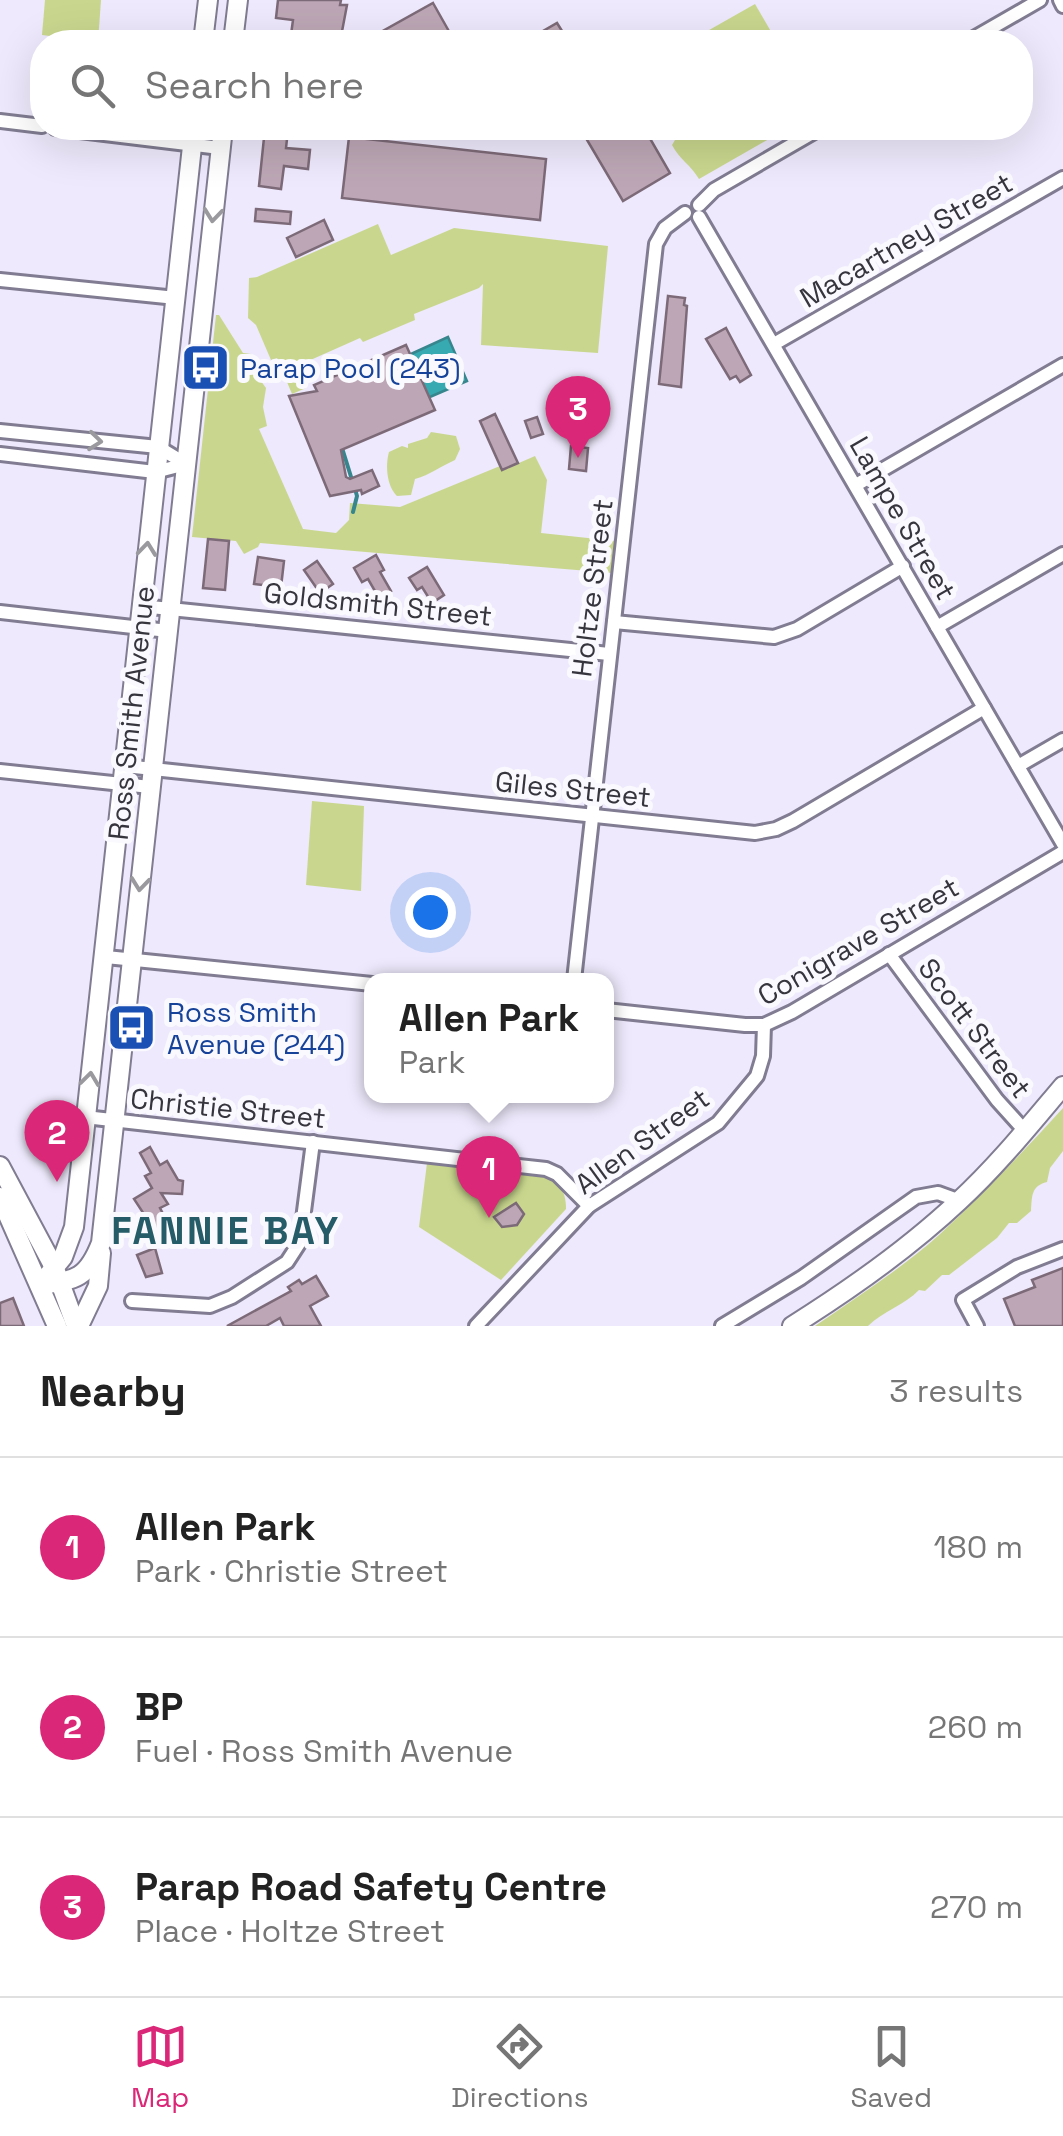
<!DOCTYPE html>
<meta charset="utf-8">
<style>
body{margin:0;font-family:"Space Grotesk",sans-serif;background:#f6f6f6;color:#222}
.you{position:absolute;left:430px;top:912px;width:35px;height:35px;margin:-25px;border:8px solid #fff;border-radius:50%;background:#1a73e8;box-shadow:0 0 0 15px #1a73e833}
.badge{display:grid;place-items:center;width:65px;height:65px;border-radius:50%;background:#db2777;color:#fff;font-size:32px;font-weight:700}
.pin{position:absolute;translate:-50% -82px;filter:drop-shadow(0 2px 5px #0008)}
.pin::after{content:'';position:absolute;top:52px;width:35px;height:30px;background:inherit;clip-path:polygon(0 0,100% 0,50% 100%)}
.popup{position:absolute;left:364px;top:973px;width:250px;height:130px;box-sizing:border-box;display:grid;place-content:center;border-radius:20px;background:#fff;filter:drop-shadow(0 2px 8px #0005);font-size:32px;white-space:nowrap;color:#767676}
.popup b{font-size:38px;color:#222}
.popup::after{content:'';position:absolute;left:50%;top:100%;margin-left:-20px;border:20px solid transparent;border-top-color:#fff}
.list{margin:0;padding:0;list-style:none}
h2{display:flex;justify-content:space-between;align-items:center;height:130px;margin:0;padding:0 40px;font-size:42px}
h2 small{font-size:32px;font-weight:400;color:#767676}
.list li{display:grid;grid-template-columns:65px 1fr auto;gap:30px;align-items:center;box-sizing:border-box;height:180px;padding:0 40px;border-top:2px solid #e0e0e0}
.list b{display:block;font-size:38px;white-space:nowrap}
.list p{margin:0;font-size:32px;white-space:nowrap;color:#767676}
.list em{font-size:32px;font-style:normal;color:#767676}
.icon{flex:none;width:55px;height:55px;fill:none;stroke:currentColor;stroke-width:2;stroke-linecap:round;stroke-linejoin:round}
.map{position:relative;flex:none;width:1063px;height:1326px;overflow:hidden}
.search{position:absolute;background:#fff;box-shadow:0 10px 40px #0002;left:30px;right:30px;top:30px;height:110px;display:flex;align-items:center;gap:25px;box-sizing:border-box;padding:0 35px;border-radius:40px;color:#767676;font-size:38px}
.sheet{height:670px;background:#fff}
nav{display:flex;justify-content:space-around;align-items:center;box-sizing:border-box;height:140px;border-top:2px solid #e0e0e0;background:#fff;font-size:28px;color:#767676}
nav a{display:grid;justify-items:center;gap:5px}
nav .on{color:#db2777}
.map>svg:first-child{display:block}
.green{fill:#c9d78e}
.water{fill:#37a9b1;stroke:#37868e;stroke-width:2.5}
.lines{fill:none;stroke-linecap:round;stroke-linejoin:round}
.stream{stroke:#37868e;stroke-width:4}
.building{fill:#bda7b6;stroke:#7d6a78;stroke-width:2.5}
.street-casing{stroke:#817c91;stroke-width:18}
.secondary-casing{stroke:#817c91;stroke-width:22}
.street{stroke:#fff;stroke-width:12}
.secondary{stroke:#fff;stroke-width:18}
.oneway{stroke:#9a9a9e}
.labels{text-anchor:middle;dominant-baseline:central;stroke-width:10;stroke-linejoin:round;paint-order:stroke}
.street-label{font-size:28px;fill:#36343d;stroke:#faf9fe}
.transit-label{font-size:28px;fill:#164399;stroke:#faf9fe;text-anchor:start}
.district-label{font-size:38px;font-weight:bold;letter-spacing:2.5px;fill:#255c67;stroke:#faf9fe}
</style>
<div class="map">
<svg width="1063" height="1326" viewBox="0 0 1063 1326">
<rect width="100%" height="100%" fill="#eee9fc"/>
<g class="green">
<polygon points="45,0 101,0 98,42 42,35"/>
<polygon points="755,4 777,42 688,42"/>
<path d="M661,128H788L699,179C691,165 680,160 672,145L675,140L667,137Z"/>
<polygon points="378,224 391,255 454,228 608,246 598,353 481,345 483,284 479,288 414,314 415,320 363,342 360,338 297,366 306,388 292,394 277,358 271,360 256,325 248,318 249,278 257,277"/>
<polygon points="216,315 219,315 243,353 251,354 259,369 258,377 266,388 263,407 267,426 259,429 303,529 336,533 349,520 350,503 400,507 500,466 503,470 535,456 547,480 541,533 616,541 612,573 260,543 258,547 244,554 236,541 192,537"/>
<path d="M431,432L456,436L460,449L455,460C441,466 430,475 415,479L411,495L397,496C387,486 385,466 389,452L402,446L408,448V444L427,438Z"/>
<polygon points="312,801 364,806 361,891 306,885"/>
<path d="M1063,1108V1151L1050,1168L1047,1182C1031,1186 1032,1196 1031,1211L1017,1223H1009L997,1238L949,1275H942L925,1291L919,1290C905,1305 883,1311 868,1326H815C857,1297 901,1269 939,1235C982,1195 1023,1152 1063,1108Z"/>
<path d="M427,1163L543,1175C559,1183 566,1190 566,1209L501,1280L419,1227Z"/>
</g>
<polygon class="water" points="448,337 467,381 381,418 363,376"/>
<g class="lines">
<g class="stream">
<polyline points="343,451 352,480"/>
<polyline points="353,512 357,496 355,489"/>
</g>
</g>
<g class="building">
<polygon points="278,0 341,0 340,5 347,5 340,42 290,42 293,20 276,18"/>
<polygon points="433,3 455,42 363,42"/>
<polygon points="557,23 569,42 524,42"/>
<polygon points="265,128 288,130 286,148 310,150 308,169 284,166 281,189 259,186"/>
<polygon points="580,128 644,128 670,173 623,201"/>
<polygon points="349,137 546,159 540,220 342,198"/>
<polygon points="256,209 291,212 290,224 255,221"/>
<polygon points="324,220 333,240 296,257 287,238"/>
<polygon points="668,296 685,298 684,305 687,306 681,387 659,384"/>
<polygon points="726,328 751,375 740,382 736,376 730,379 706,339"/>
<polygon points="406,345 435,410 341,450 346,477 350,479 372,470 379,486 362,494 361,490 330,496 289,396 317,391 314,385"/>
<polygon points="495,414 518,463 502,470 480,421"/>
<polygon points="537,417 543,434 531,438 525,421"/>
<polygon points="571,446 588,448 586,471 569,469"/>
<polygon points="208,539 229,541 225,590 203,588"/>
<polygon points="376,555 384,570 380,572 391,591 379,598 368,579 362,582 354,568"/>
<polygon points="258,557 284,561 281,587 254,584"/>
<polygon points="317,561 333,584 320,593 304,570"/>
<polygon points="427,567 444,595 432,603 422,587 417,590 409,578"/>
<polygon points="150,1147 160,1165 167,1161 178,1180 183,1181 182,1194 161,1193 168,1204 160,1208 170,1227 157,1234 134,1199 152,1188 145,1176 151,1173 140,1153"/>
<polygon points="516,1203 524,1214 517,1225 502,1227 494,1217"/>
<polygon points="155,1248 162,1273 146,1277 137,1255"/>
<polygon points="1063,1268 1063,1326 1015,1326 1004,1299 1035,1287 1032,1280"/>
<polygon points="316,1276 328,1296 310,1306 321,1326 284,1326 280,1318 266,1326 227,1326 291,1291 288,1287 299,1280 302,1284"/>
<polygon points="13,1298 24,1326 0,1326 0,1303"/>
</g>
<g class="lines">
<defs>
<g id="street">
<polyline points="1060,0 1063,6"/>
<polyline points="967,42 1040,0"/>
<polyline points="0,121 42,126"/>
<polyline points="55,128 220,148"/>
<polyline points="699,205 714,190 821,128"/>
<polyline points="699,217 1063,844"/>
<polyline points="0,280 176,298"/>
<polyline points="774,344 1063,178"/>
<polyline points="0,431 158,447 186,464"/>
<polyline points="0,454 155,472 186,464"/>
<polyline points="856,485 1063,365"/>
<polyline points="141,606 609,654"/>
<polyline points="0,612 168,631"/>
<polyline points="614,622 774,637 797,629 903,566"/>
<polyline points="937,627 1063,554"/>
<polyline points="125,766 755,833 776,829 793,821 984,708"/>
<polyline points="1018,766 1063,740"/>
<polyline points="0,771 150,787"/>
<polyline points="889,954 997,1100 1025,1131"/>
<polyline points="106,957 372,984"/>
<polyline points="574,980 656,244 665,228 685,213"/>
<polyline points="606,1010 745,1025 764,1025 792,1012 1063,852"/>
<polyline points="85,1117 546,1169 557,1174 589,1206"/>
<polyline points="132,1301 210,1306 232,1297 287,1262 300,1242 313,1142"/>
<polyline points="476,1326 589,1206 718,1123 757,1076 763,1056 764,1025"/>
<polyline points="722,1326 801,1278 916,1197 938,1193 960,1201"/>
<polyline points="977,1326 963,1300 1017,1267 1063,1249"/>
</g>
<g id="secondary">
<polyline points="203,42 208,0"/>
<polyline points="233,42 238,0"/>
<polyline points="0,1166 55,1269 76,1326"/>
<polyline points="0,1197 57,1326"/>
<path d="M40,1285C76,1280 87,1279 101,1243L223,128"/>
<polyline points="40,1285 63,1257 74,1227 194,128"/>
<polyline points="79,1326 98,1286 101,1253"/>
<path d="M792,1326C851,1289 908,1249 959,1201C997,1166 1030,1125 1063,1086"/>
</g>
</defs>
<use href="#street" class="street-casing"/>
<use href="#secondary" class="secondary-casing"/>
<use href="#street" class="street"/>
<use href="#secondary" class="secondary"/>
</g>
<defs><path id="oneway-chevron" d="M-2-3.5L2.5 0L-2 3.5" fill="none" stroke-width="1.6" stroke-linecap="round" stroke-linejoin="round" transform="scale(2.5)"/></defs>
<g class="oneway">
<use href="#oneway-chevron" transform="translate(213 215) rotate(96)"/>
<use href="#oneway-chevron" transform="translate(95 441) rotate(6)"/>
<use href="#oneway-chevron" transform="translate(147 549) rotate(-84)"/>
<use href="#oneway-chevron" transform="translate(140 884) rotate(96)"/>
<use href="#oneway-chevron" transform="translate(90 1079) rotate(-83)"/>
</g>
<defs>
<symbol id="bus-square" viewBox="-11 -11 22 22"><rect x="-9" y="-9" width="18" height="18" rx="4" fill="#1a4fb4" stroke="#faf9fe"/><path d="M-5-6H5V4H4V6H2V4H-2V6H-4V4H-5ZM-3.5-4V0h7V-4ZM-3.5 1.2v1.5H-2V1.2ZM2 1.2v1.5H3.5V1.2Z" fill="#fff"/></symbol>
</defs>
<g fill-rule="evenodd">
<use href="#bus-square" x="178" y="340" width="55" height="55"/>
<use href="#bus-square" x="104" y="1000" width="55" height="55"/>
</g>
<g class="labels">
<g class="street-label">
<text transform="translate(906 240) rotate(-30)">Macartney Street</text>
<text transform="translate(903 518) rotate(60)">Lampe Street</text>
<text transform="translate(592 588) rotate(-83)">Holtze Street</text>
<text transform="translate(378 604) rotate(6)">Goldsmith Street</text>
<text transform="translate(131 713) rotate(-84)">Ross Smith Avenue</text>
<text transform="translate(573 789) rotate(6)">Giles Street</text>
<text transform="translate(858 941) rotate(-30)">Conigrave Street</text>
<text transform="translate(975 1028) rotate(53)">Scott Street</text>
<text transform="translate(228 1108) rotate(6)">Christie Street</text>
<text transform="translate(642 1141) rotate(-36)">Allen Street</text>
</g>
<g class="transit-label">
<text x="240" y="368">Parap Pool (243)</text>
<text x="167" y="1012">Ross Smith<tspan x="167" dy="32">Avenue (244)</tspan></text>
</g>
<g class="district-label">
<text x="226" y="1231">FANNIE BAY</text>
</g>
</g>
</svg>
<div class="you"></div>
<div class="pin badge" style="left:489px;top:1218px">1</div>
<div class="popup"><b>Allen Park</b>Park</div>
<div class="pin badge" style="left:57px;top:1182px">2</div>
<div class="pin badge" style="left:578px;top:458px">3</div>
<div class="search"><svg class="icon" aria-label="search" viewBox="0 0 24 24"><circle cx="10" cy="10" r="6"/><path d="M15 15l6 6"/></svg>Search here</div>
</div>
<section class="sheet">
<h2>Nearby<small>3 results</small></h2>
<ul class="list">
<li><span class="badge">1</span><div><b>Allen Park</b><p>Park · Christie Street</p></div><em>180 m</em></li>
<li><span class="badge">2</span><div><b>BP</b><p>Fuel · Ross Smith Avenue</p></div><em>260 m</em></li>
<li><span class="badge">3</span><div><b>Parap Road Safety Centre</b><p>Place · Holtze Street</p></div><em>270 m</em></li>
</ul>
</section>
<nav>
<a class="on"><svg class="icon" aria-label="map" viewBox="0 0 24 24"><path d="M3 6l6-2 6 2 6-2v14l-6 2-6-2-6 2zM9 4v14M15 6v14"/></svg>Map</a>
<a><svg class="icon" aria-label="directions" viewBox="0 0 24 24"><path d="M12 3l9 9-9 9-9-9zM9 14v-3h6M13 9l2 2-2 2"/></svg>Directions</a>
<a><svg class="icon" aria-label="saved" viewBox="0 0 24 24"><path d="M7 4h10v16l-5-4-5 4z"/></svg>Saved</a>
</nav>
